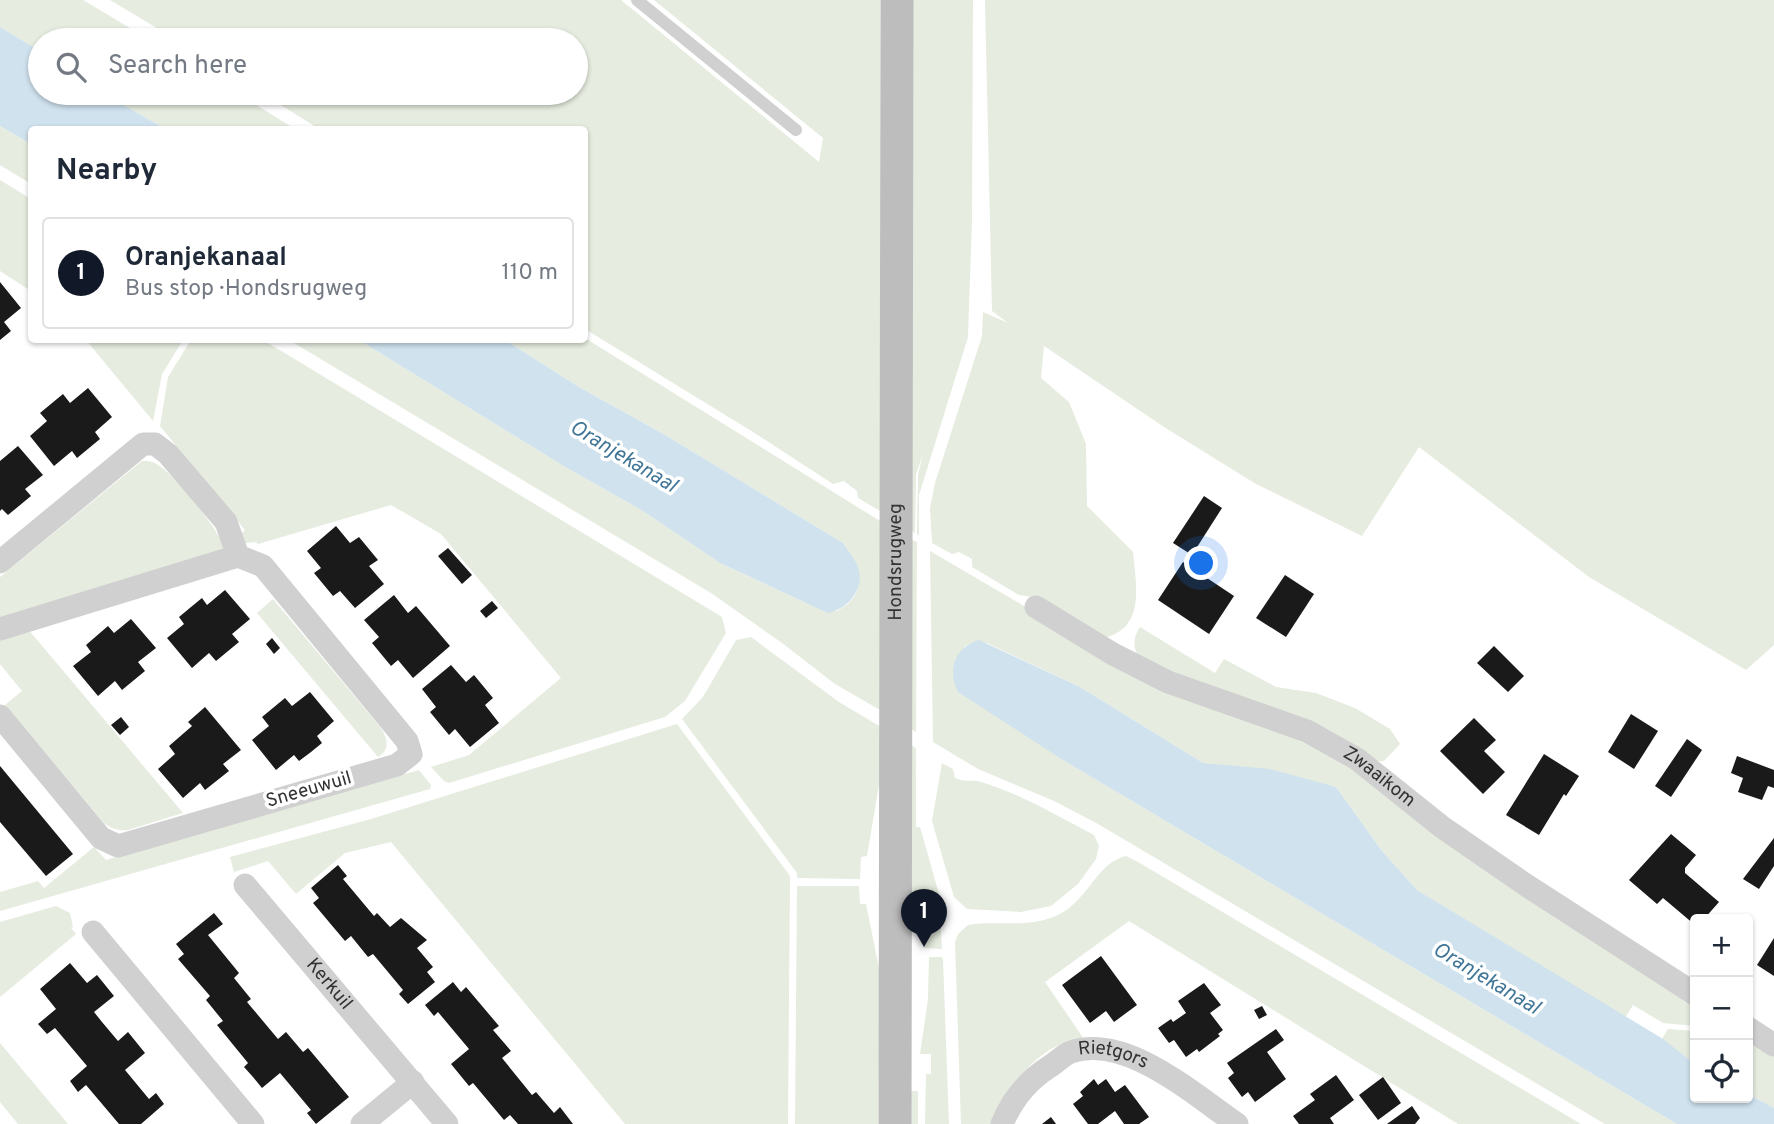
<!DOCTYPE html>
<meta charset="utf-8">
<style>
body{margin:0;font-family:Overpass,sans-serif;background:#f2f2f3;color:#1f2937}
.controls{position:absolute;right:21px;bottom:21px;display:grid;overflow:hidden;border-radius:7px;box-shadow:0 2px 5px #0004}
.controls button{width:63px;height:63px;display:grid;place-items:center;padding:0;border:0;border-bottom:2px solid #e0e1e3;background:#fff;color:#1f2937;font:35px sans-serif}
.you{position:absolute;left:1202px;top:564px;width:24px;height:24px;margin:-18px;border:5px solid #fff;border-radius:50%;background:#1a73e8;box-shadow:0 0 0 10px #1a73e833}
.badge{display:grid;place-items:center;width:46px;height:46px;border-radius:50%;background:#111827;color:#fff;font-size:23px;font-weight:700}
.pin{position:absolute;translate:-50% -58px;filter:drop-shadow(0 2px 4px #0008)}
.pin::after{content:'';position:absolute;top:37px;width:24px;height:21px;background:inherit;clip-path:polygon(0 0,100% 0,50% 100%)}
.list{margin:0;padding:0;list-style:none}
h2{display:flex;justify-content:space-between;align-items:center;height:91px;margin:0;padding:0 28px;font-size:30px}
h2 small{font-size:23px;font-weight:400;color:#747a83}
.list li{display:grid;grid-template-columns:46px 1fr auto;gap:21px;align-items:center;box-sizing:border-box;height:112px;margin:0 14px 14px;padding:0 14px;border:2px solid #e0e1e3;border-radius:7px}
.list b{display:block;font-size:26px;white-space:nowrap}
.list p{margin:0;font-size:23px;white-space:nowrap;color:#747a83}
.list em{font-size:23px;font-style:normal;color:#747a83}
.icon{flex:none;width:38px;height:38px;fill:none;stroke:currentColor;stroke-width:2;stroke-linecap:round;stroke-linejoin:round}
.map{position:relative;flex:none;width:1774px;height:1124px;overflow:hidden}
.search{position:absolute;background:#fff;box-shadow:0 2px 5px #0004;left:28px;top:28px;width:560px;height:77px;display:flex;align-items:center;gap:18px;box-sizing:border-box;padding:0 24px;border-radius:38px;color:#747a83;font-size:26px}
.panel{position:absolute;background:#fff;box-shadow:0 2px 5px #0004;left:28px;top:126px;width:560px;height:217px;border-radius:7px}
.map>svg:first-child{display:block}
.green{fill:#e6ecdf}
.water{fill:#cfe2ee}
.building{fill:#1a1a1a}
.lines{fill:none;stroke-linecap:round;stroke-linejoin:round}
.lane{stroke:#d0d0d0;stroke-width:12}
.street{stroke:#d0d0d0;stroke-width:23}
.secondary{stroke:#bdbdbd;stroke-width:33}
.labels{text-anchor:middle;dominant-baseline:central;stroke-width:7;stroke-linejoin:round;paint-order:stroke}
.street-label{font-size:19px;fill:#333;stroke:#fff}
.water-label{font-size:21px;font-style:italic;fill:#3f7597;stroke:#fff}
</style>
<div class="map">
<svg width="1774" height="1124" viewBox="0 0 1774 1124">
<rect width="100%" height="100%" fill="#fff"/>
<g class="green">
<polygon points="0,0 83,0 150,40 40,40 40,51 0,27"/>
<polygon points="110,0 621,0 819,162 823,138 654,0 880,0 880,511 858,498 857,491 844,481 833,484 753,432 585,329 584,130 319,129 262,93 576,93 576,40 177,40"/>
<polygon points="912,0 973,0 972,220 968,337 919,495 919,536 917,534 918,475 923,454 916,474 915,533 911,530"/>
<path d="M985,0H1774V645L1746,670L1589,577L1419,447L1362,536L1256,484L1164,427L1044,346L1041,378L1069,402L1086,444L1087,506L1133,552C1136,585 1146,629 1103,638L1033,597L1019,595L972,567V559L959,552L952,554L932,543L930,508L935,483L982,336L983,312L1008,323L992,311Z"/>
<polygon points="102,93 237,93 295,129 166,129"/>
<polygon points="0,126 31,144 31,184 0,165"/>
<polygon points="0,180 31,199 31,291 0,271"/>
<path d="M585,338L880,521V710L835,684L782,643L711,593L289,340H359L562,465L643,511L720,563L802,601L837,611C870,593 860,569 843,543L665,435L579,387L505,340Z"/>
<polygon points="86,340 183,340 162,374 153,421"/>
<polygon points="191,340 263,340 722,617 726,633 685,701 665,717 449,783 444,781 431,767 469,755 561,678 441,534 391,505 258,544 256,542 245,543 241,534 245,530 160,426 168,377"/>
<path d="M142,461C149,461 153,461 158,465C175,475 218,529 224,547L220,553L0,620V577Z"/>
<polygon points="912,540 917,542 916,732 911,729"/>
<polygon points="930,551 1041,616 1306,736 1695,1004 1695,1026 1663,1023 1633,1005 1625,1018 1417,890 1382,851 1336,787 1235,767 1203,763 1080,687 987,643 974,642 964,647 1063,760 1677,1124 1605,1124 1098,824 1054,801 978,769 933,742"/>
<path d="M273,599L381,728C387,738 391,749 378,757L257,613Z"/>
<path d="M1140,627L1215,673L1224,659L1276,687L1316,693L1355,708L1390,729L1400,744L1384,761L1374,762L1140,660C1133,648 1132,639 1140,627Z"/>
<path d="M27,628L183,813L128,830C118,831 112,829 104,823L5,705L22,691L0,664V637Z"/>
<polygon points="751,637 839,702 881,727 881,773 867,856 861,857 860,879 797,878 797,873 682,719 703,697 736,640"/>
<polygon points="677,724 790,876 788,1124 625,1124 391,842 345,853 296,894 268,861 234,872 230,857 371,819"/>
<polygon points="911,745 916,748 916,827 920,827 939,894 942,949 924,948 911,888"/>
<path d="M942,763L953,769L955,778C966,783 971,779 981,782C1019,793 1059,817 1094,835L1099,846L1096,859L1078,884L1051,906L1021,912L967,909L954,897L932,821Z"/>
<polygon points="419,770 431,785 430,789 0,911 0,892 38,881 44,888 94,847 106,860"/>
<path d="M1126,856L1138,862L1581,1124H1458L1129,921L1045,982L1084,1039C1073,1042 1060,1044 1051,1049C1022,1067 1006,1094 992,1124H961L955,942L958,934L968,925C999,920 1028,929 1058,915C1088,901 1097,862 1126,856Z"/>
<polygon points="797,886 859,886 860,904 866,904 880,973 878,1124 795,1124"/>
<polygon points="56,906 70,913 73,927 71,928 76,934 0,997 0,922"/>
<polygon points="929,957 942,957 943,960 949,1124 925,1124 926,1074 931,1074 931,1054 920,1054 928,999"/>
<polygon points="1668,1029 1695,1031 1695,1064 1662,1039"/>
<polygon points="1748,1039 1774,1056 1774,1108 1748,1094"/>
<polygon points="0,1043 68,1124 18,1124 0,1102"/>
<polygon points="910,1091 918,1091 918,1124 909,1124"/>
</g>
<g class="water">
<polygon points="0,27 40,51 40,93 102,93 166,129 32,130 31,144 0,126"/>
<path d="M359,340H505L579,387L665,435L843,543C848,551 855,559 858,567C865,589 849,608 828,613L720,563L643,511L562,465Z"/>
<path d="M979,640L1080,687L1203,763L1270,769L1336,787L1382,851L1417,890L1663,1039L1695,1064V1098H1748V1094L1774,1108V1124H1677L1063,760L958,692C947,670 954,648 979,640Z"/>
</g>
<g class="building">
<polygon points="0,282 21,308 4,322 11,331 0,340"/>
<polygon points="88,388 112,417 95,432 100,439 77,458 72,451 54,466 30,436 47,421 40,413 63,394 70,403"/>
<polygon points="18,446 43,475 25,489 31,496 8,515 2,509 0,511 0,461"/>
<polygon points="1204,496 1222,508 1192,555 1173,543"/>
<polygon points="336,526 350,543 359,537 378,560 369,566 384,584 355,608 340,591 333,596 314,573 321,568 307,551"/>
<polygon points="448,548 472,575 462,584 438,556"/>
<polygon points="1183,562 1234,596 1209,634 1158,600"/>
<polygon points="1285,575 1314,594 1286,637 1256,618"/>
<polygon points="225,590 250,619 232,634 239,642 216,661 209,653 192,668 167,638 184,624 179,617 191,607 202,598 207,605"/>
<polygon points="394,595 408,613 416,606 450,646 413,678 398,660 391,666 372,643 379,637 364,620"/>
<polygon points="492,601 498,608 486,618 480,611"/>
<polygon points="131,619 156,648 138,662 145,671 122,690 115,681 98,696 73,666 91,652 86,645 108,626 114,633"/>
<polygon points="272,638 280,648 274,654 266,644"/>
<polygon points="1494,646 1524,676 1508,692 1477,663"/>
<polygon points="451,665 466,682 474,675 493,698 485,705 499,723 470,747 455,729 449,735 430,712 436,707 422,689"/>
<polygon points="310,692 334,721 317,736 322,743 311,752 299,761 294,755 276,770 252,740 269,726 262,717 285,698 292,706"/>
<polygon points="205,707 241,750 223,764 229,771 205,790 200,783 183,798 158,769 175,754 169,746 192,726 188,722"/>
<polygon points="1631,714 1658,731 1634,769 1608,752"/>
<polygon points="121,717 129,727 120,735 111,725"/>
<polygon points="1474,718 1496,740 1484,751 1505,772 1483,794 1440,751"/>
<polygon points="1687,739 1702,750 1671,797 1655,786"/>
<polygon points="1544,754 1579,776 1566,796 1564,794 1539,835 1506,815"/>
<polygon points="1737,756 1774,770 1774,788 1768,786 1762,800 1738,792 1743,778 1731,773"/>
<polygon points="0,766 73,854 46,876 0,822"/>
<polygon points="1671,834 1696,855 1685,868 1685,873 1719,902 1704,919 1695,919 1695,925 1663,898 1657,904 1629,880"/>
<polygon points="1774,838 1774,866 1759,889 1743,879"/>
<polygon points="338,865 347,876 343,879 374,916 377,913 390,927 401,918 427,940 417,948 433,967 427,972 435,982 408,1004 399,994 403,990 373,954 368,957 351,936 345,941 313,903 319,898 311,888"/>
<polygon points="214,913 223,924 208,935 239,973 234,978 251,999 247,1002 278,1039 286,1032 303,1052 308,1048 349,1097 316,1124 307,1113 311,1110 280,1073 262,1088 253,1077 244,1067 248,1063 217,1025 223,1021 206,1000 210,996 178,959 184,954 176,944"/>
<polygon points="1774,938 1774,976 1757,965"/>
<polygon points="1101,956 1137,1005 1114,1022 1106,1011 1090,1023 1062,985"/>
<polygon points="70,963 87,983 97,975 114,996 94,1012 102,1022 118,1041 128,1032 145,1053 125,1070 149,1099 156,1093 164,1104 141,1124 119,1124 86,1085 78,1092 70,1081 87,1066 55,1028 47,1034 38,1024 56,1009 40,989"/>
<polygon points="453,982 461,992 466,987 499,1026 493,1030 511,1051 502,1058 532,1095 536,1092 554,1113 560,1107 573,1124 518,1124 510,1115 504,1120 473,1083 469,1086 451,1064 469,1049 438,1012 434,1016 425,1005"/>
<polygon points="1204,983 1221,1005 1210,1013 1223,1030 1218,1034 1220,1036 1199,1052 1197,1049 1186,1057 1174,1040 1169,1043 1158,1028 1171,1019 1173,1022 1186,1013 1178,1001"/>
<polygon points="1262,1006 1267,1015 1259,1019 1254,1010"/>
<polygon points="1276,1029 1284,1040 1267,1052 1286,1079 1255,1102 1248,1092 1242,1097 1228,1078 1234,1073 1227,1063"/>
<polygon points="1336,1075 1354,1100 1330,1118 1334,1124 1299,1124 1293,1116 1315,1100 1310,1094"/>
<polygon points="1383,1077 1401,1103 1378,1120 1359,1095"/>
<polygon points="1094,1079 1098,1085 1106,1079 1115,1092 1125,1085 1149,1117 1139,1124 1124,1124 1115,1111 1098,1124 1088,1124 1073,1104 1083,1096 1080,1092"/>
<polygon points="1412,1106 1420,1118 1415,1124 1387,1124"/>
<polygon points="1051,1117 1056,1124 1042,1124"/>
</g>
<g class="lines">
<polyline class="lane" points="637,0 796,130"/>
<g class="street">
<polyline points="0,562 143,444 155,444 168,454 226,522 238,556 263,566 407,741 411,754 397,765 118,846 101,838 0,716"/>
<path id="s1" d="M1036,607L1113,654L1168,682L1307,731L1357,759L1442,827L1526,885L1695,994"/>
<polyline points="0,629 238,556"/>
<path id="s2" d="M245,885L447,1124"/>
<polyline points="93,932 253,1124"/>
<polyline points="1748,1028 1774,1045"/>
<polyline points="362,1124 413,1082"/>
<path id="s3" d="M1002,1124C1012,1100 1027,1081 1049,1067C1056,1063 1063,1055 1071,1052C1126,1033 1194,1095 1237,1124"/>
</g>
<path class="secondary" id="s4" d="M895,1124L897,0"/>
</g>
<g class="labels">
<g class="street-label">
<text stroke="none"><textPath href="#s4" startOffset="562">Hondsrugweg</textPath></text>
<text stroke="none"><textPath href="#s1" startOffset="385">Zwaaikom</textPath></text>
<text transform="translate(309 790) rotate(-16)">Sneeuwuil</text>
<text stroke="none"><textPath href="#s2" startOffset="130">Kerkuil</textPath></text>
<text stroke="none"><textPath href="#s3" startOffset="145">Rietgors</textPath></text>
</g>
<g class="water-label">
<text transform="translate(623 457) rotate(31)">Oranjekanaal</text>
<text transform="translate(1486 979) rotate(31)">Oranjekanaal</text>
</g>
</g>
</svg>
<div class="controls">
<button>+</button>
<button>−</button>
<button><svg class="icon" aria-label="locate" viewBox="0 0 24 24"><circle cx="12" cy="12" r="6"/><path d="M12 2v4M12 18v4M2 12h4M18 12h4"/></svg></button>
</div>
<div class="you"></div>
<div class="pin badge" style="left:924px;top:947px">1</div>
<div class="search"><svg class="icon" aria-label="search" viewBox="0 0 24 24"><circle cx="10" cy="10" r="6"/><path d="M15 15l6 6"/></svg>Search here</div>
<section class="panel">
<h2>Nearby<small></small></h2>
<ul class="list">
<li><span class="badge">1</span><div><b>Oranjekanaal</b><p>Bus stop · Hondsrugweg</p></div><em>110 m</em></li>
</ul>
</section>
</div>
